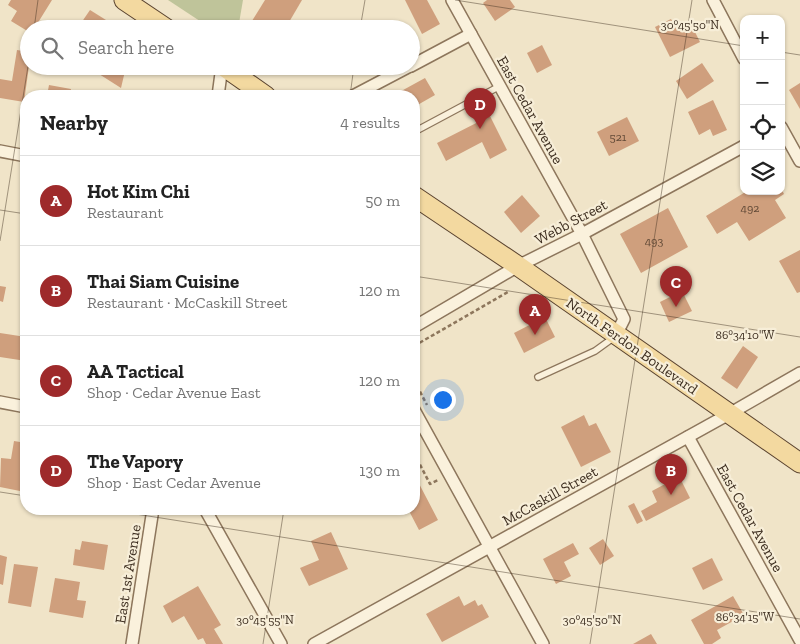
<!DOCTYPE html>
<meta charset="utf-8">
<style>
body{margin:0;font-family:"Zilla Slab",serif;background:#f6f6f6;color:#222}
.controls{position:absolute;right:15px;top:15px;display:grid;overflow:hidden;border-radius:10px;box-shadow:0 1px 4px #0004}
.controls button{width:45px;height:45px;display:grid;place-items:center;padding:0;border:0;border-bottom:1px solid #e0e0e0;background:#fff;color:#222;font:25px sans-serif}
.you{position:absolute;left:442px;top:399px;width:18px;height:18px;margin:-12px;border:4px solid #fff;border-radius:50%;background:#1a73e8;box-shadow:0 0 0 8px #1a73e833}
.badge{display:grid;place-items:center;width:32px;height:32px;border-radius:50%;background:#9e2a2b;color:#fff;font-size:16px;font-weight:700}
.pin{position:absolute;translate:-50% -41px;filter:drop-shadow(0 1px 2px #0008)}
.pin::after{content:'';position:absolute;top:26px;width:18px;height:15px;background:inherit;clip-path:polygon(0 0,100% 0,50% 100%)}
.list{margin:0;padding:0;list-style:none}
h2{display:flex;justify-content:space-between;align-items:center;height:65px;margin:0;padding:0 20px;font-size:21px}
h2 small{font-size:16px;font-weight:400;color:#767676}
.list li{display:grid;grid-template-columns:32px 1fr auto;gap:15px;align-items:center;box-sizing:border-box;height:90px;padding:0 20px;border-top:1px solid #e0e0e0}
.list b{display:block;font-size:19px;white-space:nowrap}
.list p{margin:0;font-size:16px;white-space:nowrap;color:#767676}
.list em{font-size:16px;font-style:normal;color:#767676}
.icon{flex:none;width:28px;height:28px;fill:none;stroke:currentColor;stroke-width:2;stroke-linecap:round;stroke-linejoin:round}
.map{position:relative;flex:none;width:800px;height:644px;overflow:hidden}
.search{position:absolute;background:#fff;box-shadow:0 1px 4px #0004;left:20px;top:20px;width:400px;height:55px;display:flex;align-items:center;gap:12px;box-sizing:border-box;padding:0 18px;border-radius:28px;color:#767676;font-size:19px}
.panel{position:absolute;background:#fff;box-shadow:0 1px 4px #0004;left:20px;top:90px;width:400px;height:425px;border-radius:20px}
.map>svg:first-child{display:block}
.cemetery{fill:#bfc49a}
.building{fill:#cf9f7d}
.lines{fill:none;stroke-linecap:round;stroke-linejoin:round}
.service-casing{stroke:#8d765c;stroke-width:8}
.minor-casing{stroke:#8d765c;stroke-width:14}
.primary-casing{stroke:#5b4430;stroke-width:21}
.path{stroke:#8d765c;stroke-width:2.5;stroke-dasharray:4 2.5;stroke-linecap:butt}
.service{stroke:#faf1dc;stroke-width:5.5}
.minor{stroke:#faf1dc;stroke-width:11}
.primary{stroke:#f3d9a0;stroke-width:19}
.ticks{fill:none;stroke:#3d2e20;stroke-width:1;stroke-opacity:0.45}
.labels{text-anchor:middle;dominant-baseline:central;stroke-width:4.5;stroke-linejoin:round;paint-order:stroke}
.number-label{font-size:12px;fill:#624a37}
.street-label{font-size:15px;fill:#3d2e20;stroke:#f7eed8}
.ticks-label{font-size:12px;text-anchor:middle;fill:#3d2e20;stroke:#f7eed8;stroke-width:4.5;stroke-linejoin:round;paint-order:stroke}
</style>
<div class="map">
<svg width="800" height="644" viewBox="0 0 800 644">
<rect width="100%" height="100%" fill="#f0e4c8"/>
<polygon class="cemetery" points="168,0 243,0 238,29 212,29"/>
<g class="building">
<polygon points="11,0 52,0 34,29 29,29 29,32 11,21 17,11 8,5"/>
<polygon points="265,0 302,0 285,29 247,29"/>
<polygon points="405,0 427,0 440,24 422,34"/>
<polygon points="487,0 510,0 515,7 495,21 483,3"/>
<polygon points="90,10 106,20 103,29 77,29"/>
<polygon points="671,19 676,29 690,22 700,42 670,57 655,27"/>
<polygon points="542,45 552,65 537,73 527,53"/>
<polygon points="17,50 29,52 29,66 24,102 0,98 0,79 12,81"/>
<polygon points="702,63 714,81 687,99 676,81"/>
<polygon points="100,66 138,66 135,71 128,67 125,71 121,88 99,74"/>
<polygon points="425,78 435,95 414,107 414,96 385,96 393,92 394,95"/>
<polygon points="800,83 800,109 789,90"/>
<polygon points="49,85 71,89 70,96 47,96"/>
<polygon points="33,93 42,94 41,96 32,96"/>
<polygon points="713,100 727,130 713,136 710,129 699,135 688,112"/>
<polygon points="490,116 507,150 490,159 482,142 446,161 437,143"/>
<polygon points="627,117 639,141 609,156 597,132"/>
<polygon points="781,188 784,194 775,200 786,218 749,241 737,222 717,234 706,216 747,191 781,191"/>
<polygon points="522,195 540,216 521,233 504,212"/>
<polygon points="668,208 688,247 641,273 620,234"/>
<polygon points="800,250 800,292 797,293 779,261"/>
<polygon points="0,286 6,287 3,302 0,301"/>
<polygon points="682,291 692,311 669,322 660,302"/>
<polygon points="545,317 555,337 524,353 514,333"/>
<polygon points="0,333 26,337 26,361 0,357"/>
<polygon points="743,346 758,357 737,389 721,378"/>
<polygon points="584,415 589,426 596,423 611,452 581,467 561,427"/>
<polygon points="14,441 26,443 26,454 20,491 0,487 1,458 11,459"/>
<polygon points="677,472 690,498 646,521 641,511 657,502 652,491 667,483 665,479"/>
<polygon points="414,474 438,520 419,530 408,509 414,509"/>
<polygon points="634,503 643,521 637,524 628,506"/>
<polygon points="331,532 348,569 309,586 300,568 319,560 311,541"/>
<polygon points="603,539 614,556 600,565 589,548"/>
<polygon points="82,541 108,545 104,570 73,565 75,549 80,550"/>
<polygon points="573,543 579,554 564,562 571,576 556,584 543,559"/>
<polygon points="0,555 7,557 3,585 0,584"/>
<polygon points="712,558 723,580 703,590 692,568"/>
<polygon points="14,564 38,567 31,607 8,603"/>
<polygon points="55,578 80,582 77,600 86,601 83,618 49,612"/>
<polygon points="198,586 221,625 214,629 223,644 206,644 203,638 198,640 184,616 172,623 163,606"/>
<polygon points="459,596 464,606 475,600 478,606 482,604 489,617 442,642 426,614"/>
<polygon points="733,596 744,615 717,630 721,638 712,644 704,644 691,620"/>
<polygon points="651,634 657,644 633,644"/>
</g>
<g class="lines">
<defs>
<g id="service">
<polyline points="414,132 500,86"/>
<polyline points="538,377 595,351 613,338"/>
</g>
<g id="minor">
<polyline points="452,0 582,234 624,319 616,335"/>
<polyline points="713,0 744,59"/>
<polyline points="411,66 471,34"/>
<polyline points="218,96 222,66"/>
<polyline points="353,96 410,66"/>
<polyline points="781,127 800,161"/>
<polyline points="0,151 26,156"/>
<polyline points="414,327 518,266 582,234 744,146"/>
<polyline points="0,402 26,407"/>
<polyline points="414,410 543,644"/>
<polyline points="688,437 800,640"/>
<polyline points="205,509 281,644"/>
<polyline points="132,644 153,509"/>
<polyline points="314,644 729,414 800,373"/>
</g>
<g id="primary">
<polyline points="124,0 167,29"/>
<polyline points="223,66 266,96"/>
<polyline points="414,196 518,266 800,463"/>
</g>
</defs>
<use href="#service" class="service-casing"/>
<use href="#minor" class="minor-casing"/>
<use href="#primary" class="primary-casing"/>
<g class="path">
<polyline points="414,346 508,292"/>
<polyline points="414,380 427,405"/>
<polyline points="414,453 430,484 438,480"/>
</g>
<use href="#service" class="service"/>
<use href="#minor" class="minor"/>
<use href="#primary" class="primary"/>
</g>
<path class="ticks" d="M455,0L744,46M34,29L38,0M360,29L365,0M781,52L800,55M350,96L354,66M0,210L26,214M0,241L29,60M414,276L800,337M0,492L26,496M104,509L800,619M263,644L284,509M590,644L692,0"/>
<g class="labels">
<g class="number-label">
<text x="618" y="137">521</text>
<text x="750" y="208">492</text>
<text x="654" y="241">493</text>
</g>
<g class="street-label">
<text transform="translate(530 110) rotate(61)">East Cedar Avenue</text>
<text transform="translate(571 222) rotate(-28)">Webb Street</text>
<text transform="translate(632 346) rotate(35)">North Ferdon Boulevard</text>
<text transform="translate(550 496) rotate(-29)">McCaskill Street</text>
<text transform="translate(750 518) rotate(61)">East Cedar Avenue</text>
<text transform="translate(128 574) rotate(-81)">East 1st Avenue</text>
</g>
</g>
<g class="ticks-label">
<text x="690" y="29">30°45'50"N</text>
<text x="745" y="339">86°34'10"W</text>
<text x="745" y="621">86°34'15"W</text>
<text x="265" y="624">30°45'55"N</text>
<text x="592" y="624">30°45'50"N</text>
</g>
</svg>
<div class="controls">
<button>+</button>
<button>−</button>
<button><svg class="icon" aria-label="locate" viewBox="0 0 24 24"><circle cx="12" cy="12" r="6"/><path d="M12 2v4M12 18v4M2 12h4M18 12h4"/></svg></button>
<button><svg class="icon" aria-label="layers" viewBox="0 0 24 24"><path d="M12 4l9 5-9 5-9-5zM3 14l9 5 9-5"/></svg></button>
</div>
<div class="you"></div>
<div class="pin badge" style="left:535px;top:335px">A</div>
<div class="pin badge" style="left:671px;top:495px">B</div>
<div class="pin badge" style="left:676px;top:307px">C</div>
<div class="pin badge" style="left:480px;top:129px">D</div>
<div class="search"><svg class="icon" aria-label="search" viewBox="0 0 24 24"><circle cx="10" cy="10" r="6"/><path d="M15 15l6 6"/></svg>Search here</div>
<section class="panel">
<h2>Nearby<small>4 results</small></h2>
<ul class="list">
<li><span class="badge">A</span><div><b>Hot Kim Chi</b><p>Restaurant</p></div><em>50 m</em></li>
<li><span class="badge">B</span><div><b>Thai Siam Cuisine</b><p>Restaurant · McCaskill Street</p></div><em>120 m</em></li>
<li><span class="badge">C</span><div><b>AA Tactical</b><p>Shop · Cedar Avenue East</p></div><em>120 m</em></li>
<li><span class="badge">D</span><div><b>The Vapory</b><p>Shop · East Cedar Avenue</p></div><em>130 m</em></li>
</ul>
</section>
</div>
